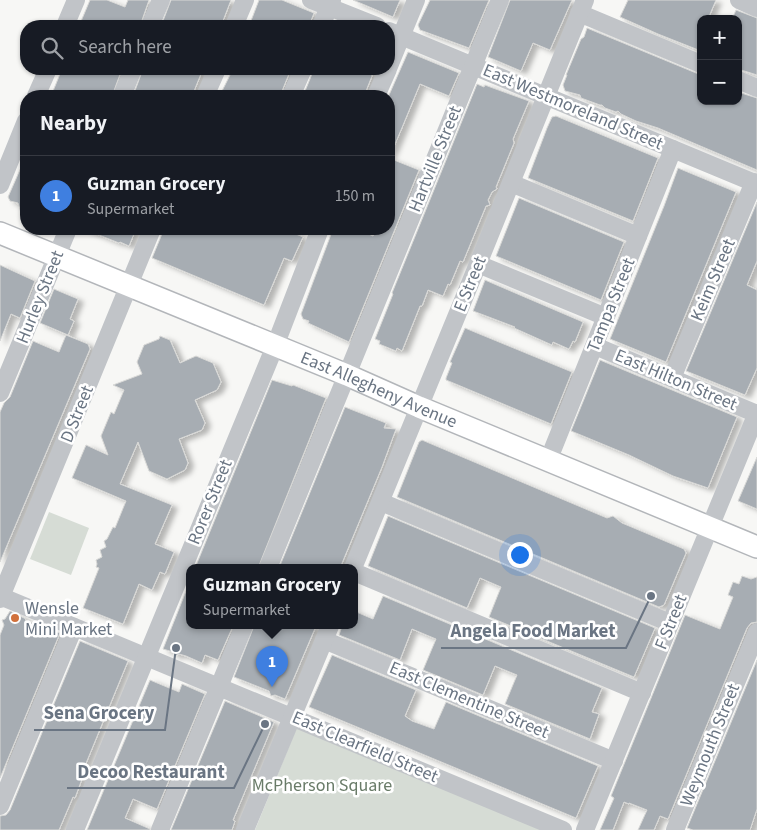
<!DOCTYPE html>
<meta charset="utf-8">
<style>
body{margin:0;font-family:"Source Sans 3",sans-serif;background:#20242c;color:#f1f3f6}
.controls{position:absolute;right:15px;top:15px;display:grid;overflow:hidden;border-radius:10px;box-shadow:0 1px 4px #0004}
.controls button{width:45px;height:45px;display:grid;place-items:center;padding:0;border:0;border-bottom:1px solid #363941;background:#171b24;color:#f1f3f6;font:25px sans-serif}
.you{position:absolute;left:519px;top:554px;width:18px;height:18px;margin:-12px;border:4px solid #fff;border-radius:50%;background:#1a73e8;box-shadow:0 0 0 8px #1a73e833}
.badge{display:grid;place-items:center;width:32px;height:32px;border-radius:50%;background:#d1703b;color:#fff;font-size:16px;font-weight:700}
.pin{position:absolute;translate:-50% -41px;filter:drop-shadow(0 1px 2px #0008)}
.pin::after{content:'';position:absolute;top:26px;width:18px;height:15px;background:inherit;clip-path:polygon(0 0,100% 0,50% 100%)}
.popup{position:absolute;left:186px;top:564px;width:172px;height:65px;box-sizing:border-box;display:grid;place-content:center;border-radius:10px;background:#171b24;filter:drop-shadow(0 1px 4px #0005);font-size:16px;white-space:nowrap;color:#9ea1a6}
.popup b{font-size:19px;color:#f1f3f6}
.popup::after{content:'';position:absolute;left:50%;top:100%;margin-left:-10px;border:10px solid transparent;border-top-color:#171b24}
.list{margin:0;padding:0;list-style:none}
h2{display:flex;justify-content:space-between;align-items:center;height:65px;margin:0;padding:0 20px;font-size:21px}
h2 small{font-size:16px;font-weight:400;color:#9ea1a6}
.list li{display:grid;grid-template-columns:32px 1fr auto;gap:15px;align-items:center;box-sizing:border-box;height:80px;padding:0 20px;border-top:1px solid #363941}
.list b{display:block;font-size:19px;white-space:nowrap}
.list p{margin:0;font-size:16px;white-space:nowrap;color:#9ea1a6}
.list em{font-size:16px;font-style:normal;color:#9ea1a6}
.icon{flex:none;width:28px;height:28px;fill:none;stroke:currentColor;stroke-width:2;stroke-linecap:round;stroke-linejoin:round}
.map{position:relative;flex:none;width:757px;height:830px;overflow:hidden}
.search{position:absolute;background:#171b24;box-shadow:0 1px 4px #0004;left:20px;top:20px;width:375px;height:55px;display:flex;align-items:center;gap:12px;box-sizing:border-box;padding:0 18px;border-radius:20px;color:#9ea1a6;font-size:19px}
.panel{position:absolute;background:#171b24;box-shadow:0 1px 4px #0004;left:20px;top:90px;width:375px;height:145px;border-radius:20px}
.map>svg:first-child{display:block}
.green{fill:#d6dcd5}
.building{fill:#a7adb3;stroke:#d9d9d7;filter:url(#shadow)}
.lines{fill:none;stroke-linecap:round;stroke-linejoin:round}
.major-casing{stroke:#b3b6ba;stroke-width:24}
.minor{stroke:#c1c4c8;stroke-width:18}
.major{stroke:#fff;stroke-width:21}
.poi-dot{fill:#d1703b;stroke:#fff;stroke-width:2}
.labels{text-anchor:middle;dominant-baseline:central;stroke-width:5;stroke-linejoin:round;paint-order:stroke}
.street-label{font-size:18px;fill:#6a7583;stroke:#fff}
.poi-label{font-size:18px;fill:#6a7583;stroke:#fff;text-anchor:start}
.park-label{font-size:18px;fill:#697b68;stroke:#fff}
.leader{fill:none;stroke:#6a7583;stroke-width:2}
.callout-dot{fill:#6a7583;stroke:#fff;stroke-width:2}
.callout-label{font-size:19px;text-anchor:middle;font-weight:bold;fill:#6a7583;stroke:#fff;stroke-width:5;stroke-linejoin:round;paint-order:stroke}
</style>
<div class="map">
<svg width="757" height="830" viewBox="0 0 757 830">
<defs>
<filter id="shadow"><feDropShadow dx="5.5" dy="3" stdDeviation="2.5" flood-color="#0004"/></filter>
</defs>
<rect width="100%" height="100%" fill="#f7f7f5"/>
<g class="green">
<polygon points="49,512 89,528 71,575 30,559"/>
<polygon points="297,727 550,830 255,830"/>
</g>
<g class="building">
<polygon points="90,0 107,0 125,7 128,0 149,0 140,26 79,26"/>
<polygon points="171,0 231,0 221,26 161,26"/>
<polygon points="259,0 282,0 314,13 309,26 249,26"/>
<polygon points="353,0 400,0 393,17"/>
<polygon points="430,0 489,0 469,48 420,30 418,25"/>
<polygon points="510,0 572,0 550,50 533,43 521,71 488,57"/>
<polygon points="628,0 716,0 708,19 701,19 701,51 658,34 620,17"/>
<polygon points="736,10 757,18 757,75 738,69 738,19 732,19"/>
<polygon points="587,28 701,75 701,101 738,101 738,92 757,98 757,170 658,128 636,121 621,114 618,111 616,112 605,108 602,105 600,105 581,98 580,95 565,91 563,85 567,75 566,75 581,39 584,37"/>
<polygon points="408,52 459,73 449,96 420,84 401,130 389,158 419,170 349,342 308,323 309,321 303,319 301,314 333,229 357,229 373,236 377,229 389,229 389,200 391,194 389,193 389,95"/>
<polygon points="62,69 122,69 112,96 51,96"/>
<polygon points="143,69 203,69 192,96 133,96"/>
<polygon points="233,69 291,69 280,96 224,96 222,91"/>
<polygon points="314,69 370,69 372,76 366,91 366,96 303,96"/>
<polygon points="477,84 484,87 485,85 493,88 529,101 513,139 514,143 496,187 497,189 492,192 488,200 490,205 486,206 463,262 460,261 450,285 448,284 443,296 428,290 422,306 420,306 402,351 397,348 396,351 379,344 380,341 375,339 393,294 392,293"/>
<polygon points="556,116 658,158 633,221 528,178 547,128 552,117"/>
<polygon points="26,156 26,223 24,223 18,203 10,201 8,197"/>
<polygon points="678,168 736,192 666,362 610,339 664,206"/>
<polygon points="519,198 624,242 601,300 496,256"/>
<polygon points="757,202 757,261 747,285 757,290 757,368 745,395 686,371"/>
<polygon points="84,229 136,229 129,246 120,242 119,243"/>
<polygon points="164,229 284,229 303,237 292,261 284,258 264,305 152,258"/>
<polygon points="0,265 35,281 20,318 11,314 0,341"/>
<polygon points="485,280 583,322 575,342 573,341 569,349 553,342 552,345 514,328 515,327 473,311"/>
<polygon points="54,289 78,299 70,319 74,321 68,335 40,323"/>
<polygon points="465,328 572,372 551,424 446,380 446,378 452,363 450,362"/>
<polygon points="66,335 88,344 90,349 0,562 0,412 4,403 10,397 33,341 59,352"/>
<polygon points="160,336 170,340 180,363 196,356 213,363 221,382 217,390 195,400 205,423 202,430 179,439 188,463 185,470 167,479 149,471 138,442 120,484 172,505 155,544 174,552 165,574 160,572 152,590 139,584 123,624 83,608 99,568 96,567 97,564 96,560 102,557 100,550 106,547 104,541 107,539 113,527 115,528 126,501 72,478 86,445 108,455 101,436 111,412 114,414 124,390 113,385 142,374 137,362 144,345 159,339"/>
<polygon points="600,360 737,417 708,488 673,476 629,455 571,431"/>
<polygon points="272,380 292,386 293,385 326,398 258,568 195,568"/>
<polygon points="345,407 386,423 384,428 396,429 382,467 340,568 279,568"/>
<polygon points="422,440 607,518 613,516 622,523 684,549 686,553 664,605 659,607 397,497 419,442"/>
<polygon points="757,457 757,509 738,501"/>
<polygon points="388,516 655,628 634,677 489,617 501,587 480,578 467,608 368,566"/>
<polygon points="742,576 751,579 757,577 757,622 751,623 747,628 668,819 660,816 654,830 638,830 647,810 629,803 629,804 624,802 613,830 600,830 614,798 611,796 685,615 720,629 733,597 728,595 733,582 739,584"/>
<polygon points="190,581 190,626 233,626 218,660 205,655 202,663 186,656 179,654 175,656 173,652 163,649"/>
<polygon points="383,596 602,688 592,712 599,714 590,739 505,704 517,675 495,666 483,695 423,670 436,639 412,629 400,660 339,635 342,626 354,626 354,611 373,619"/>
<polygon points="10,611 26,619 25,620 60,633 0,778 0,635 4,625 2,620 5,619"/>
<polygon points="254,626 316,626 285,699 275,695 271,696 269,691 234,677"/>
<polygon points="80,641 128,661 80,778 82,779 75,798 73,797 59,830 0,830 0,816 6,815 10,810"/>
<polygon points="332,655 416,690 405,716 412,721 434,729 446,702 598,766 576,818 309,707"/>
<polygon points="757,660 757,809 750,830 693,830 687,828"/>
<polygon points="150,680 179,692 182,684 205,694 157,809 133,799 125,818 150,829 150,830 87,830"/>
<polygon points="225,701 274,722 233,820 235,821 232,830 171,830"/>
</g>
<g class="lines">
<defs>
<g id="major">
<path id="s1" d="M0,233L347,375L419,407L757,547"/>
</g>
</defs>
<use href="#major" class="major-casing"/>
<g class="minor">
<polyline points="311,0 377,26"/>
<polyline points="739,0 757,8"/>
<polyline points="579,13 701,64"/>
<polyline points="65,26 76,0"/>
<polyline points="150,26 161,0"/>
<polyline points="234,26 245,0"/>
<polyline points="321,26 332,0"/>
<polyline points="389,31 757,184"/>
<polyline points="389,66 416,0"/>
<polyline points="738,80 757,88"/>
<polyline points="36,96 48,69"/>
<polyline points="122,96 133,69"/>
<polyline points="205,96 217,69"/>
<polyline points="291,96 303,69"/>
<polyline points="376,96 388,69"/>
<polyline points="511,183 638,236"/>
<polyline points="0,185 26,121"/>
<polyline points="478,264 606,317"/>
<polyline points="595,346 757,414"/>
<polyline points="672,378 754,182"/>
<polyline points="0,393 68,229"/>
<polyline points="548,461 673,149"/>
<polyline points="381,502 670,623"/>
<polyline points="268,568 500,0"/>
<polyline points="353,568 478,264 585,0"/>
<polyline points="354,572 642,693"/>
<polyline points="0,596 563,830"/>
<polyline points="0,599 152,229"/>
<polyline points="324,640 614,761"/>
<polyline points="0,806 74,627"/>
<polyline points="75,830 275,346 320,229"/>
<polyline points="160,830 244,626"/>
<polyline points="245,830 330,626"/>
<polyline points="585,830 757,413"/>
<polyline points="675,830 757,632"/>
</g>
<use href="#major" class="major"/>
</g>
<circle class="poi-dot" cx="15" cy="618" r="5"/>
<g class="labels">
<g class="street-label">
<text transform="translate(573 107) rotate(23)">East Westmoreland Street</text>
<text transform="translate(435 159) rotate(-68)">Hartville Street</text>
<text transform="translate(713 280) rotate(-67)">Keim Street</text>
<text transform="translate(470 284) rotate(-68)">E Street</text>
<text transform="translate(40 297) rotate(-68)">Hurley Street</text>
<text transform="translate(611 305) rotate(-68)">Tampa Street</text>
<text transform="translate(676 380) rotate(23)">East Hilton Street</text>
<text stroke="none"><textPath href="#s1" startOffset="410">East Allegheny Avenue</textPath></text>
<text transform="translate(77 414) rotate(-68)">D Street</text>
<text transform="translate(210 502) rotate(-68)">Rorer Street</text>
<text transform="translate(671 622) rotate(-68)">F Street</text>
<text transform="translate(469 700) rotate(23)">East Clementine Street</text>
<text transform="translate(710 745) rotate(-68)">Weymouth Street</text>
<text transform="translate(365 747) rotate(23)">East Clearfield Street</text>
</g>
<g class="poi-label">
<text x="25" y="608">Wensle<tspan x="25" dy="21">Mini Market</tspan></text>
</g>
<g class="park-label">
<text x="322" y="785">McPherson Square</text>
</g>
</g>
<path class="leader" d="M651 596L626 648H441M176 648L165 730H34M265 724L234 788H67"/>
<g class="callout-dot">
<circle cx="651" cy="596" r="5"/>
<circle cx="176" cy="648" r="5"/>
<circle cx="265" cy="724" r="5"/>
</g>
<g class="callout-label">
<text x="533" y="637">Angela Food Market</text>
<text x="99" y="719">Sena Grocery</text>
<text x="151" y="778">Decoo Restaurant</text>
</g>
</svg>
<div class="controls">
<button>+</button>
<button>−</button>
</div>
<div class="you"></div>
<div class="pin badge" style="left:272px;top:687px;background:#3f7fe0">1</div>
<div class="popup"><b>Guzman Grocery</b>Supermarket</div>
<div class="search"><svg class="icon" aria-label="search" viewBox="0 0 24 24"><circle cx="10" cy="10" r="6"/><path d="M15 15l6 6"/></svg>Search here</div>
<section class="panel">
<h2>Nearby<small></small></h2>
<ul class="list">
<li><span class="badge" style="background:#3f7fe0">1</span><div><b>Guzman Grocery</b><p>Supermarket</p></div><em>150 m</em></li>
</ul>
</section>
</div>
